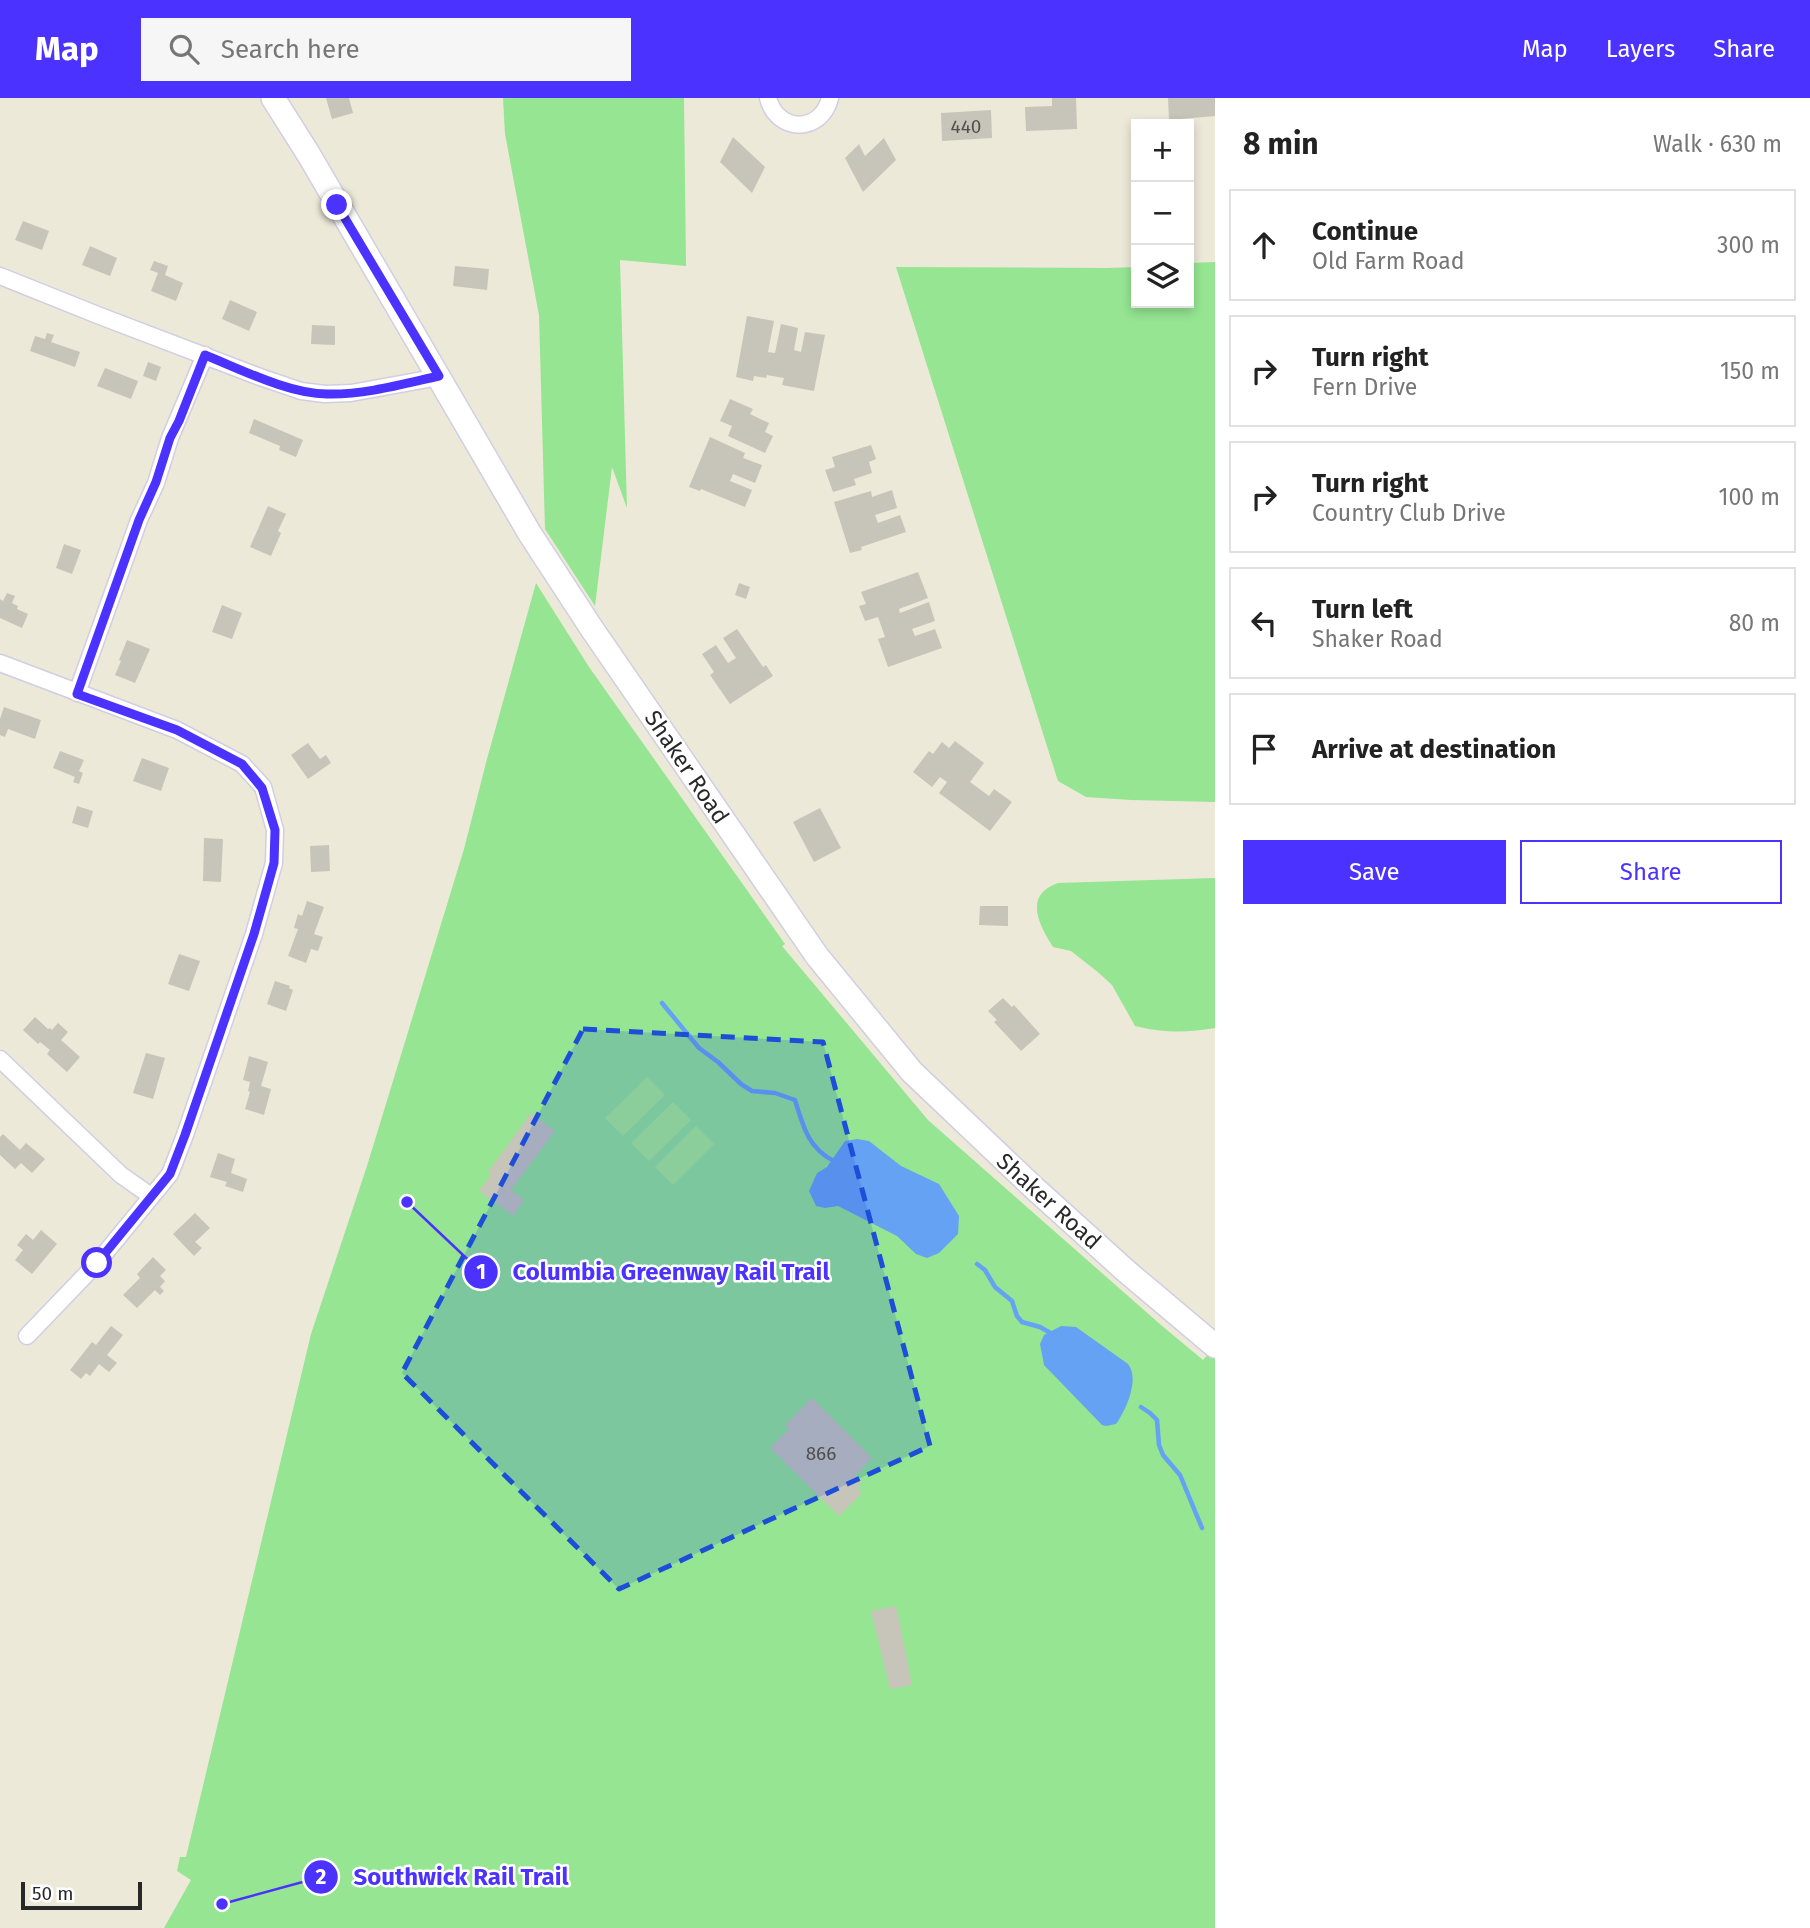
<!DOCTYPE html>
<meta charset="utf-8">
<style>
body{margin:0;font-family:"Fira Sans",sans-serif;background:#f6f6f6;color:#222}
.controls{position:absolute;right:21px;top:21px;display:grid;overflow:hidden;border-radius:0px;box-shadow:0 4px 10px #0003}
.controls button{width:63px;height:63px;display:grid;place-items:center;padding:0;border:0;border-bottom:2px solid #e0e0e0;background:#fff;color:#222;font:35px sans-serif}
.scale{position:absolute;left:21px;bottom:18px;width:121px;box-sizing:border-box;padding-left:7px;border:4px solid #282828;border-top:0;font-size:19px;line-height:24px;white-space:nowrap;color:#282828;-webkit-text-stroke:5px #fff;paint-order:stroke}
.stop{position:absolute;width:21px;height:21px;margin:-16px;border:5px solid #4b32ff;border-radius:50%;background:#fff}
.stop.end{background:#4b32ff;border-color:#fff;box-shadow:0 2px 7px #0008}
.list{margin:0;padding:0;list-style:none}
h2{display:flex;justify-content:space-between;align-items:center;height:91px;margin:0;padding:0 28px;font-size:30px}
h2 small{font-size:23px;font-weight:400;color:#767676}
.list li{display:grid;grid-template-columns:46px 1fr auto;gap:21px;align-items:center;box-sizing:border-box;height:112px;margin:0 14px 14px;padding:0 14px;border:2px solid #e0e0e0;border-radius:0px}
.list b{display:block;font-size:26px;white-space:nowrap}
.list p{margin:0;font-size:23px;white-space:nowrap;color:#767676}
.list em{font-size:23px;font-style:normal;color:#767676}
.actions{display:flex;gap:14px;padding:21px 28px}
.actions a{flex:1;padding:16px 0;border:2px solid #4b32ff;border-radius:0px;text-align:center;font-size:24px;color:#4b32ff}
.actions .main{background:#4b32ff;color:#fff}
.icon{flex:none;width:38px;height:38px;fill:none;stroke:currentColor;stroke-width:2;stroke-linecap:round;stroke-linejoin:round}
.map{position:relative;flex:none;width:1215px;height:1830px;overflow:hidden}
header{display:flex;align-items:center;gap:42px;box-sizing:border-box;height:98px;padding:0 35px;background:#4b32ff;color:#fff}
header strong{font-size:33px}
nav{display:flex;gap:38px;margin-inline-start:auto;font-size:24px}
.search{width:490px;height:63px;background:#f6f6f6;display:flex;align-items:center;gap:18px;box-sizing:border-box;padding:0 24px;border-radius:0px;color:#767676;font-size:26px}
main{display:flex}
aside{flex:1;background:#fff}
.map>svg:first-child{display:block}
.green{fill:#95e592}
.pitch{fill:#a7ed8d}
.water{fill:#66a2f3}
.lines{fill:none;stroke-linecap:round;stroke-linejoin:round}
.stream{stroke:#66a2f3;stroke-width:4.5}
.building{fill:#c7c5b9}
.street-casing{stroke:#d1cee2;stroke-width:19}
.secondary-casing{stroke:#d1cee2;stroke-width:26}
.street{stroke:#fff;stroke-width:16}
.secondary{stroke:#fff;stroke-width:23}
.route{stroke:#4b32ff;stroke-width:9}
.marked{fill:#1d4ed8;fill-opacity:0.2;stroke:#1d4ed8;stroke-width:5;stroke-dasharray:14 9;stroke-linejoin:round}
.labels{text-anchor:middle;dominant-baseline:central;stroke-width:5;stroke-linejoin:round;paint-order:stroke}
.number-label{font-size:19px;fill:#504f4c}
.street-label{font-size:23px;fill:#282828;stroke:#fff}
.leader{fill:none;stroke:#4b32ff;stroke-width:2.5}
.callout-dot{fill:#4b32ff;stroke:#fff;stroke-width:2.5}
.mark-label{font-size:21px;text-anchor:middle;font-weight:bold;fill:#fff}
.callout-label{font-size:24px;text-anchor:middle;font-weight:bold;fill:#4b32ff;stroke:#fff;stroke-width:5;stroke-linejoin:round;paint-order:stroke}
</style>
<header>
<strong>Map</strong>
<div class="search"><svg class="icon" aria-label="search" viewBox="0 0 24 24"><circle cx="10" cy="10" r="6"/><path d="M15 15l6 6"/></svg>Search here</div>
<nav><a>Map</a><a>Layers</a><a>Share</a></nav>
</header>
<main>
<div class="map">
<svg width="1215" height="1830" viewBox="0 0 1215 1830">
<rect width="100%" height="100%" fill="#ece9d9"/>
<g class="green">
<polygon points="503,0 684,0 686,168 620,162 627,410 612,369 595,508 545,431 539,217 505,36"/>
<polygon points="1215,164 1215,704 1131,702 1086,699 1058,683 896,169 1107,170 1136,169 1136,205 1189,205 1189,165"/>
<polygon points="536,485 589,569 785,846 782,848 928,1022 1161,1227 1203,1262 1215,1248 1215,1830 164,1830 191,1782 177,1773 180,1759 186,1759 311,1236 367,1068 464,751 487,661"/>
<path d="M1215,780V930C1186,935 1164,935 1135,928L1112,887L1099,875L1071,853L1053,849C1039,827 1023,797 1058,785Z"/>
</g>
<g class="pitch">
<polygon points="647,979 665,997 623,1038 605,1020"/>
<polygon points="673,1004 691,1022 649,1063 631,1045"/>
<polygon points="696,1028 714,1046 673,1087 655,1069"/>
</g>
<g class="water">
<polygon points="857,1041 869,1043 901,1068 939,1086 959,1118 958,1136 939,1155 927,1160 916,1156 897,1138 838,1108 825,1110 816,1108 809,1093 817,1075 827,1069 845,1043"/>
<path d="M1061,1228L1076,1229L1128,1266C1140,1281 1126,1312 1116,1326L1106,1328L1102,1327L1044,1267L1040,1246L1044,1237Z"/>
</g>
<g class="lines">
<g class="stream">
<path d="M662,905L699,950L718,964L741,986L752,993L775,995L795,1002C803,1028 808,1050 834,1063"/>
<polyline points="977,1166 985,1172 995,1189 1012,1203 1017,1218 1022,1224 1040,1229 1054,1237"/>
<polyline points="1141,1309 1150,1315 1157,1322 1159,1347 1163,1357 1180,1377 1202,1430"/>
</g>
</g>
<g class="building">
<polygon points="326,0 349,0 353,15 332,21"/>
<polygon points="1052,0 1076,0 1077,31 1026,33 1025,9 1052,8"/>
<polygon points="1168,0 1215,0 1215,18 1169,22"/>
<polygon points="991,12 992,40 942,43 941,15"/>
<polygon points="733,39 765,69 752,95 720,64"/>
<polygon points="884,40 896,62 863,94 845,60 859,46 865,58"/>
<polygon points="23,123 49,133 42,152 15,142"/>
<polygon points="90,148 117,160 110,178 82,167"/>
<polygon points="154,163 168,168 165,177 183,185 176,203 151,193 158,175 150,172"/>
<polygon points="455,168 489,171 487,192 453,188"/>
<polygon points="230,202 257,214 249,233 222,221"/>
<polygon points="747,218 774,223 768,254 775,255 781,226 798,230 794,252 801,254 805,234 825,237 814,293 782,287 784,280 767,277 766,280 754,278 753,283 736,279"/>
<polygon points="312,227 335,228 335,247 311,246"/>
<polygon points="47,235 54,237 51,244 80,254 75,269 30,253 35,238 45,241"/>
<polygon points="148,264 161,269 156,283 143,278"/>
<polygon points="105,270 138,283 131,301 97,288"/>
<polygon points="730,301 753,311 750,316 769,325 765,334 773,338 765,355 728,338 732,328 720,323"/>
<polygon points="254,321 303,342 296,359 279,352 280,348 249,335"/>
<polygon points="710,339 745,355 743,360 762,367 755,385 733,376 730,383 752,392 745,409 701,391 700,393 689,389"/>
<polygon points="871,347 876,361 869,364 872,375 854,381 856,387 833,394 825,372 835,369 832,359"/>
<polygon points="892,392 897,410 875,417 878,425 900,417 906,434 861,449 862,452 850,455 834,404 871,393 872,399"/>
<polygon points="268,408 286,416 278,433 281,435 271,458 250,449"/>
<polygon points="64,446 81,452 72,476 56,470"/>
<polygon points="918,474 928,500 899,511 900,515 929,504 935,523 912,531 915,538 935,531 942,550 888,569 878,541 885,539 878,519 865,523 859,508 866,506 861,494"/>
<polygon points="739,485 750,489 746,501 735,497"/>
<polygon points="7,495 15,498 12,505 18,508 17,511 28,516 22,530 0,520 0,501 3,503"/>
<polygon points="222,507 242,515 232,541 212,534"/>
<polygon points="737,531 763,569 766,567 773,578 730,606 710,577 714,574 702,556 716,547 728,565 736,560 723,540"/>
<polygon points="127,542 150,551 135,585 115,577 121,563 119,562"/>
<polygon points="4,609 41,622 35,641 8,631 5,639 0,637 0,621"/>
<polygon points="955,643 984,665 970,684 989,698 994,691 1012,704 990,733 939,695 947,684 940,679 932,689 913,674 929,653 933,656 942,644 949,650"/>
<polygon points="308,645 320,661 326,657 331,665 308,681 291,657"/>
<polygon points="60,653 84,662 79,673 83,675 79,686 73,684 75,679 53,670"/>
<polygon points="142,660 169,670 161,693 133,683"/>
<polygon points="77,708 93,713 88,730 72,725"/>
<polygon points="820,710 841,750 814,764 793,724"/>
<polygon points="204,740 223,741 221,784 203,783"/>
<polygon points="329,747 330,773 311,774 310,748"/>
<polygon points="307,803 324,809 314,836 323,839 318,853 311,851 306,865 288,858 298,831 294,830 298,816 302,818"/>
<polygon points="980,808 1008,808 1008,828 979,827"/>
<polygon points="179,856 200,863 189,893 168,886"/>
<polygon points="275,883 290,888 289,890 293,892 286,913 267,906"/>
<polygon points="1003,900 1012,909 1014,907 1040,936 1021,953 994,924 997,922 988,913"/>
<polygon points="35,919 48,931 50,930 52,932 58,925 68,934 61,942 80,959 67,974 47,956 50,952 40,944 38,946 23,932"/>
<polygon points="146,955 165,960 153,1001 133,995"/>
<polygon points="249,958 268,964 261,988 271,991 264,1017 245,1011 250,994 248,993 250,984 243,982"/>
<polygon points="531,1015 555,1033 511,1092 524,1102 513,1118 479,1093 491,1077 488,1074"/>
<polygon points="3,1036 20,1052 26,1045 45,1061 32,1075 21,1065 15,1071 0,1057 0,1039"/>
<polygon points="218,1055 235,1061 231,1075 247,1081 243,1094 225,1088 227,1084 210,1079"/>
<polygon points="195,1115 210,1130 195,1144 202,1150 194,1158 173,1136"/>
<polygon points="41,1132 57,1146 32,1176 15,1162 23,1152 17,1147 26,1136 33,1142"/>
<polygon points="153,1159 166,1172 160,1178 165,1183 160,1189 164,1193 160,1197 155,1192 137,1210 123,1197 140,1180 137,1176"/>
<polygon points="111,1228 123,1237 107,1257 117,1265 109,1274 99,1266 90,1278 86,1275 81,1281 70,1272 92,1244 96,1247"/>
<polygon points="812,1300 872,1360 855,1378 862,1385 857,1390 862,1395 839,1418 770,1350 789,1331 785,1327"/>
<polygon points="896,1508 912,1587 890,1591 871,1513"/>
</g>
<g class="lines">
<defs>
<g id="street">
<path d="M768,0C777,35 821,36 830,0"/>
<polyline points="0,178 100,218 260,279 301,293 325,296 351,295 439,279"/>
<polyline points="0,565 177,632 242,666 263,689 275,732 274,765 254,836 185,1037 170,1076 97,1165 27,1238"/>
<polyline points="77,595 139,422 156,385 170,340 205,257"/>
<polyline points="0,961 121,1077 151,1098"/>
</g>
<polyline id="secondary" points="273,0 309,57 530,436 592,531 817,858 912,974 1033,1089 1126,1173 1215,1248"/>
</defs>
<use href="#street" class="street-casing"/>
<use href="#secondary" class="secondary-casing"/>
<use href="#street" class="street"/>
<use href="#secondary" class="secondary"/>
</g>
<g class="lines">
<path class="route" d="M97,1165L170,1076L185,1037L254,836L274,765L275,732L262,690L242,666L177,632L77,596L139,422L156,384L170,340L179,323L205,257C240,271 289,296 327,296C364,297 403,286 439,278L337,107"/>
</g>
<path class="marked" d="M583,931L823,944L930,1348L619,1491L402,1275Z"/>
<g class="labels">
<g class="number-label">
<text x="966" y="28">440</text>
<text x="821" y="1355">866</text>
</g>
<g class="street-label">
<text transform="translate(687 669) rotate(56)">Shaker Road</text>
<text transform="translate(1049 1103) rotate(42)">Shaker Road</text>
</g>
</g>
<path class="leader" d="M407 1104L481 1174M222 1806L321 1779"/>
<g class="callout-dot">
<circle cx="407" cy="1104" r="7"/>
<circle cx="222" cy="1806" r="7"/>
<circle cx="481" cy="1174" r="18"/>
<circle cx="321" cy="1779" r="18"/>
</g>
<g class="mark-label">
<text x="481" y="1181">1</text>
<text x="321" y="1786">2</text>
</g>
<g class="callout-label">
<text x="671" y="1182">Columbia Greenway Rail Trail</text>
<text x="461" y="1787">Southwick Rail Trail</text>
</g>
</svg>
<div class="controls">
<button>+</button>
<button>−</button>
<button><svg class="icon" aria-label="layers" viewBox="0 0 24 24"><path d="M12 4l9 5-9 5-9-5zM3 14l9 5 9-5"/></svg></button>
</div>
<div class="scale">50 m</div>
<div class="stop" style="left:97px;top:1165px"></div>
<div class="stop end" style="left:337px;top:107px"></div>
</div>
<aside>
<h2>8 min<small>Walk · 630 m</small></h2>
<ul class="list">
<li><svg class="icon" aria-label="ahead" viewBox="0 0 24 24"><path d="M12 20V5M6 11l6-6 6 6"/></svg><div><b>Continue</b><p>Old Farm Road</p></div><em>300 m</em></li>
<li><svg class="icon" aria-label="right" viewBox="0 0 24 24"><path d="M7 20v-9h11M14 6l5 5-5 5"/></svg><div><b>Turn right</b><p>Fern Drive</p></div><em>150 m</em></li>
<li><svg class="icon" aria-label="right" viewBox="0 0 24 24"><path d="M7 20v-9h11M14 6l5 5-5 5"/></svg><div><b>Turn right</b><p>Country Club Drive</p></div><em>100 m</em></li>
<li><svg class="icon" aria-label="left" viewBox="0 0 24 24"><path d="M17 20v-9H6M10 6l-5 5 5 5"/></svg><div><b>Turn left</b><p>Shaker Road</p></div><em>80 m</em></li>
<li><svg class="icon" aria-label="arrive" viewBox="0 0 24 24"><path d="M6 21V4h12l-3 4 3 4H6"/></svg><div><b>Arrive at destination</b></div></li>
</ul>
<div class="actions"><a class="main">Save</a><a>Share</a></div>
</aside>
</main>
